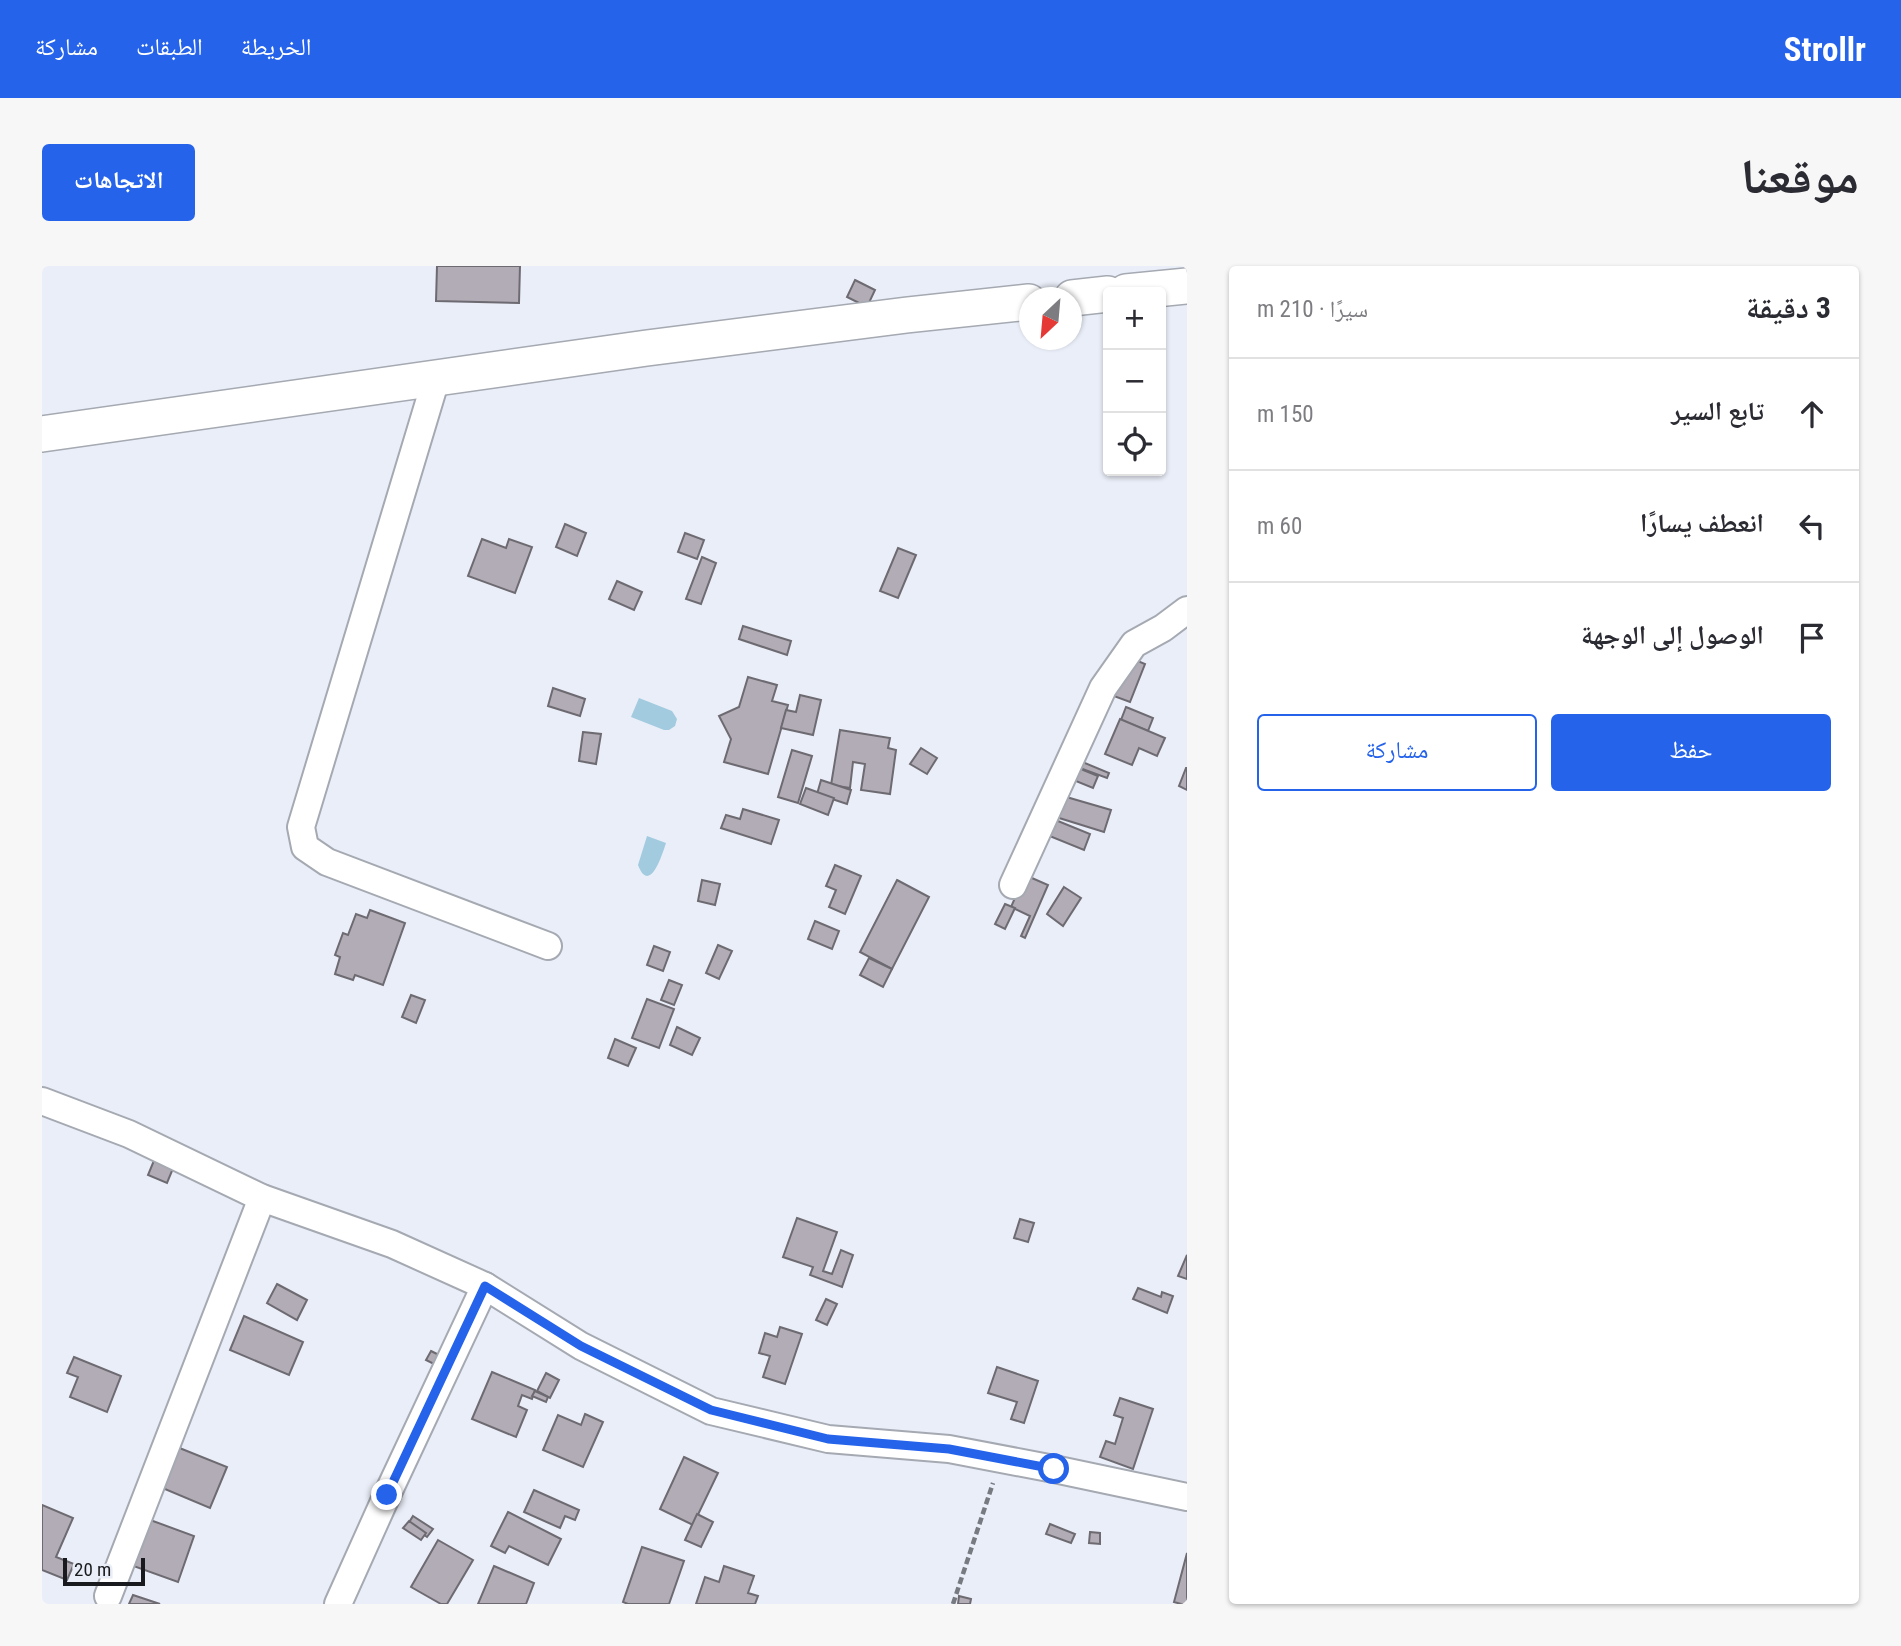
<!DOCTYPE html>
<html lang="ar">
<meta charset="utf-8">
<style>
body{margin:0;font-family:"Roboto Condensed","Noto Naskh Arabic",sans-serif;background:#f7f7f7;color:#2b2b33;direction:rtl}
.controls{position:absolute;right:21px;top:21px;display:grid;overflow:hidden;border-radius:7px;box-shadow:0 2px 5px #0004}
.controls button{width:63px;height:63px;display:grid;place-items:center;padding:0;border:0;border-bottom:2px solid #e1e1e2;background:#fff;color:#2b2b33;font:35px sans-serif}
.compass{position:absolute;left:977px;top:21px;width:63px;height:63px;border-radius:50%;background:#fff;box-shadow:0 2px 5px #0004;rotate:206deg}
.scale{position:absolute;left:21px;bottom:18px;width:82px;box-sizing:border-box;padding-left:7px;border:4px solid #191a1d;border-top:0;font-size:19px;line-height:24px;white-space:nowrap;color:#191a1d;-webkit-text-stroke:5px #eaeef8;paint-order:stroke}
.stop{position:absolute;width:21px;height:21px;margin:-16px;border:5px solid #2563eb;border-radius:50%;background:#fff}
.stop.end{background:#2563eb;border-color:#fff;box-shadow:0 2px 7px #0008}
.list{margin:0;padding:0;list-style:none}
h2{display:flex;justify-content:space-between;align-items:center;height:91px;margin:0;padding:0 28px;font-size:30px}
h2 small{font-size:23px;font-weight:400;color:#7c7c81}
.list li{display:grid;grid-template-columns:46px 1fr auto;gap:21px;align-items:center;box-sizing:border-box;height:112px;padding:0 28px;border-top:2px solid #e1e1e2}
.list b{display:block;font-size:26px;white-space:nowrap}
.list em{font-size:23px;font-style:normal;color:#7c7c81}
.actions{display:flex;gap:14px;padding:21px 28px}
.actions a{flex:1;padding:16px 0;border:2px solid #2563eb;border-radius:7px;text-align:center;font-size:24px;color:#2563eb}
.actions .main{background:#2563eb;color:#fff}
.icon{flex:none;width:38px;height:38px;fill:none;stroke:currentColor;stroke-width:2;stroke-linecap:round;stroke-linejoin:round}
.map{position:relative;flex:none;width:1145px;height:1338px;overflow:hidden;direction:ltr;border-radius:7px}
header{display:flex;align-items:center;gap:42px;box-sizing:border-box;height:98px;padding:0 35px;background:#2563eb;color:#fff}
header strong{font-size:33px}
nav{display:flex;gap:38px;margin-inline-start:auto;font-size:24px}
.intro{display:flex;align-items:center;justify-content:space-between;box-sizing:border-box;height:168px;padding:0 42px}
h1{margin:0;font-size:49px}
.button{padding:18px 32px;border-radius:7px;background:#2563eb;color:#fff;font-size:24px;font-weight:700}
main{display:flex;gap:42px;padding:0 42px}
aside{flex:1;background:#fff;border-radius:7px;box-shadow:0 2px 5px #0004}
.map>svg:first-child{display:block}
.water{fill:#a2cbe0}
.building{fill:#b1acb5;stroke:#6e6a72;stroke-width:2}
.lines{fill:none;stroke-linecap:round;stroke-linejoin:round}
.minor-casing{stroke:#a5a9b2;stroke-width:30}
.major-casing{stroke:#a5a9b2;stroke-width:38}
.path{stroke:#777a80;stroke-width:4.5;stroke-dasharray:7 3.5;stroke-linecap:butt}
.minor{stroke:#fff;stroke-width:26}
.major{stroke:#fff;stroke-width:35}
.route{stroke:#2563eb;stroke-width:9}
</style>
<header>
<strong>Strollr</strong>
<nav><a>الخريطة</a><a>الطبقات</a><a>مشاركة</a></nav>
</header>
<div class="intro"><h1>موقعنا</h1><a class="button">الاتجاهات</a></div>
<main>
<aside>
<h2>3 دقيقة<small>سيرًا · 210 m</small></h2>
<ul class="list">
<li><svg class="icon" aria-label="ahead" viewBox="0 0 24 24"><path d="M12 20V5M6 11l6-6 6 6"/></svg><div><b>تابع السير</b></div><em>150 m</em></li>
<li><svg class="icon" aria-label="left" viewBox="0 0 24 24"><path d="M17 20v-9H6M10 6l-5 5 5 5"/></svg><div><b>انعطف يسارًا</b></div><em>60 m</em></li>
<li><svg class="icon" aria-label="arrive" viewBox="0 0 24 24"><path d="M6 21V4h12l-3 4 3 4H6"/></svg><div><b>الوصول إلى الوجهة</b></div></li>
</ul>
<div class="actions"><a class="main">حفظ</a><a>مشاركة</a></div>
</aside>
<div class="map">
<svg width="1145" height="1338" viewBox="0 0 1145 1338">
<rect width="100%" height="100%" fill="#eaeef8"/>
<g class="water">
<polygon points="597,432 630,445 635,453 633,460 627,464 622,464 589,451"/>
<path d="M605,570L624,577C621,586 608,630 596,599Z"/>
</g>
<g class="building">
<polygon points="395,0 478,0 477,37 394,35"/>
<polygon points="813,14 833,24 825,41 805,31"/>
<polygon points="523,258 544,267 535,290 514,281"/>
<polygon points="643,267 662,274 655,293 636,286"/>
<polygon points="440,273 464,282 467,273 490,281 473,327 426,310"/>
<polygon points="856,282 874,289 856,332 838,325"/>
<polygon points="660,291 674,297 659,338 644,333"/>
<polygon points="575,315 600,326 592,344 567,333"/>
<polygon points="701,360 749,375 745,389 697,373"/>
<polygon points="1084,390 1103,398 1088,436 1069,429"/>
<polygon points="706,411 735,419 730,435 746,439 726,508 682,496 689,473 677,450 697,441"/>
<polygon points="511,422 543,433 538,450 506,440"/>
<polygon points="758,429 779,434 771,469 739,462 744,444 754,446"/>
<polygon points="1084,441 1111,452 1106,465 1079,454"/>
<polygon points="1078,453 1123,472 1115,490 1097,482 1090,499 1063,488"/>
<polygon points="798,464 848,472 846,482 854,484 848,528 819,524 823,498 811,496 808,522 789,519"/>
<polygon points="541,466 559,468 554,498 537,495"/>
<polygon points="879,482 895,492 885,508 868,498"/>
<polygon points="750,484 770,490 756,537 736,531"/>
<polygon points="1038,495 1067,507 1065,512 1035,501"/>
<polygon points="1029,499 1056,510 1051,522 1024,511"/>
<polygon points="1144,502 1145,502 1145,524 1137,520"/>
<polygon points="779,514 809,524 805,538 775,528"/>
<polygon points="764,522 792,532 786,549 758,538"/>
<polygon points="1021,530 1069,544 1062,566 1014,551"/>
<polygon points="701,543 737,554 729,578 679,562 684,549 698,553"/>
<polygon points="1011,553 1048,568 1042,584 1005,569"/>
<polygon points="793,599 819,610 803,648 787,641 794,624 784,620"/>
<polygon points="983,609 1006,619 983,672 979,670 988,650 969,641"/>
<polygon points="660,614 678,618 673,639 656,635"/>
<polygon points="855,614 887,631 850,703 818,686"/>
<polygon points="1022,621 1039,632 1021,660 1005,648"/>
<polygon points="963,638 973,642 963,663 953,658"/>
<polygon points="328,644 363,657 341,719 313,709 311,714 293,708 298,691 293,689 301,667 306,669 314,648 325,652"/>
<polygon points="773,655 797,665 790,683 766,673"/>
<polygon points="676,679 690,685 677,713 664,707"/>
<polygon points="612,680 628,686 621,705 605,699"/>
<polygon points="827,692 850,703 841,721 818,709"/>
<polygon points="627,714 640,719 632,739 619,734"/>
<polygon points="369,729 383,734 374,757 360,751"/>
<polygon points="605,733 632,743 617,782 590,772"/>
<polygon points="635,761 658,772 650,789 628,779"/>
<polygon points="573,773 594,782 586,800 566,792"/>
<polygon points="113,892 132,900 125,917 106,909"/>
<polygon points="755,952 795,966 781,1005 790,1008 799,984 811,989 800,1021 768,1009 771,1001 741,991"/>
<polygon points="978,953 992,957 986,976 972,972"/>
<polygon points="1145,989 1145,1013 1136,1010"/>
<polygon points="235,1018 265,1034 255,1054 225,1037"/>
<polygon points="1096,1022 1119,1031 1120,1026 1131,1030 1125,1047 1091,1033"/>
<polygon points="784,1033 795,1038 785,1059 774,1054"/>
<polygon points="202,1050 261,1076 247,1109 188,1084"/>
<polygon points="738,1061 760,1068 743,1118 721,1111 728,1090 717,1087 723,1067 735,1071"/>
<polygon points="389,1085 403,1092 398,1101 384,1094"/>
<polygon points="32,1091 79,1110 65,1146 28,1131 36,1111 25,1107"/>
<polygon points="955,1101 996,1115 982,1157 969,1153 975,1136 946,1127"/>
<polygon points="450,1106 493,1124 490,1133 480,1129 476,1140 485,1144 474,1171 430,1153"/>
<polygon points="504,1107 517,1114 508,1132 495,1125"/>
<polygon points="493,1125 506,1131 504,1136 490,1130"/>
<polygon points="1078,1132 1111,1143 1091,1203 1058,1191 1064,1175 1073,1178 1081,1152 1072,1149"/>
<polygon points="543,1148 561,1156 541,1201 501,1184 516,1149 539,1159"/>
<polygon points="135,1181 185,1201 168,1242 118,1221"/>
<polygon points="642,1191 676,1207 651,1259 618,1243"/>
<polygon points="492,1224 537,1244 533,1254 523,1250 518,1262 482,1246"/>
<polygon points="0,1239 31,1252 14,1291 32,1298 25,1314 0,1304"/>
<polygon points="466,1246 519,1273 506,1299 467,1280 463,1287 449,1280"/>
<polygon points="655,1248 671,1256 659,1281 643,1274"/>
<polygon points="371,1250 391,1263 385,1271 366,1258"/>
<polygon points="100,1251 152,1270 136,1316 83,1297"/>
<polygon points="367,1255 384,1267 379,1274 361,1262"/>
<polygon points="1008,1258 1033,1268 1029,1277 1004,1268"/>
<polygon points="1048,1266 1058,1267 1058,1278 1047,1277"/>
<polygon points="396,1274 431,1294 405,1338 399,1338 369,1321"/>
<polygon points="600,1281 642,1295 627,1338 586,1338 581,1336"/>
<polygon points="1145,1287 1145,1338 1139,1338 1132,1336"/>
<polygon points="452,1300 492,1317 484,1338 436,1338"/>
<polygon points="682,1300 712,1310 706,1327 716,1330 713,1338 654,1338 663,1311 677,1316"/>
<polygon points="91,1329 118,1338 87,1338"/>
<polygon points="917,1330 929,1333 928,1338 916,1338"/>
</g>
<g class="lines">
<defs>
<g id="minor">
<polyline points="394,113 259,561 263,581 285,596 506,680"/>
<polyline points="971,619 1061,422 1092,378 1121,362 1145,344"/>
<polyline points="0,835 87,868 220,932 350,978 443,1020 539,1080 669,1145 786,1173 907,1183 1012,1203 1145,1231"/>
<polyline points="66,1330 220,932"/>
<polyline points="296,1338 345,1229 443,1020"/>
</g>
<g id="major">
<polyline points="1084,26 1145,20"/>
<polyline points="1030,32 1066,28"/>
<polyline points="0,168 605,82 865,49 987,36"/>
</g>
</defs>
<use href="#minor" class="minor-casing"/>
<use href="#major" class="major-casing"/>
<polyline class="path" points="911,1338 951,1217"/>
<use href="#minor" class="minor"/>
<use href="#major" class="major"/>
</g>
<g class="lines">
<polyline class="route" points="345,1229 443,1020 539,1080 669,1144 786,1173 907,1183 1012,1203"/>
</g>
</svg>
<div class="controls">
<button>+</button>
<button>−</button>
<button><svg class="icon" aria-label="locate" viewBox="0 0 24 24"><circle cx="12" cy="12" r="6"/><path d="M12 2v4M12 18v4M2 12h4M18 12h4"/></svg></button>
</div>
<svg class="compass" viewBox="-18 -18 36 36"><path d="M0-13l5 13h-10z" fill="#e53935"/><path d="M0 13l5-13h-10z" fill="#7c7c81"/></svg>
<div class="scale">20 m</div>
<div class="stop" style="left:1012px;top:1203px"></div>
<div class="stop end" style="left:345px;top:1229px"></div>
</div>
</main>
